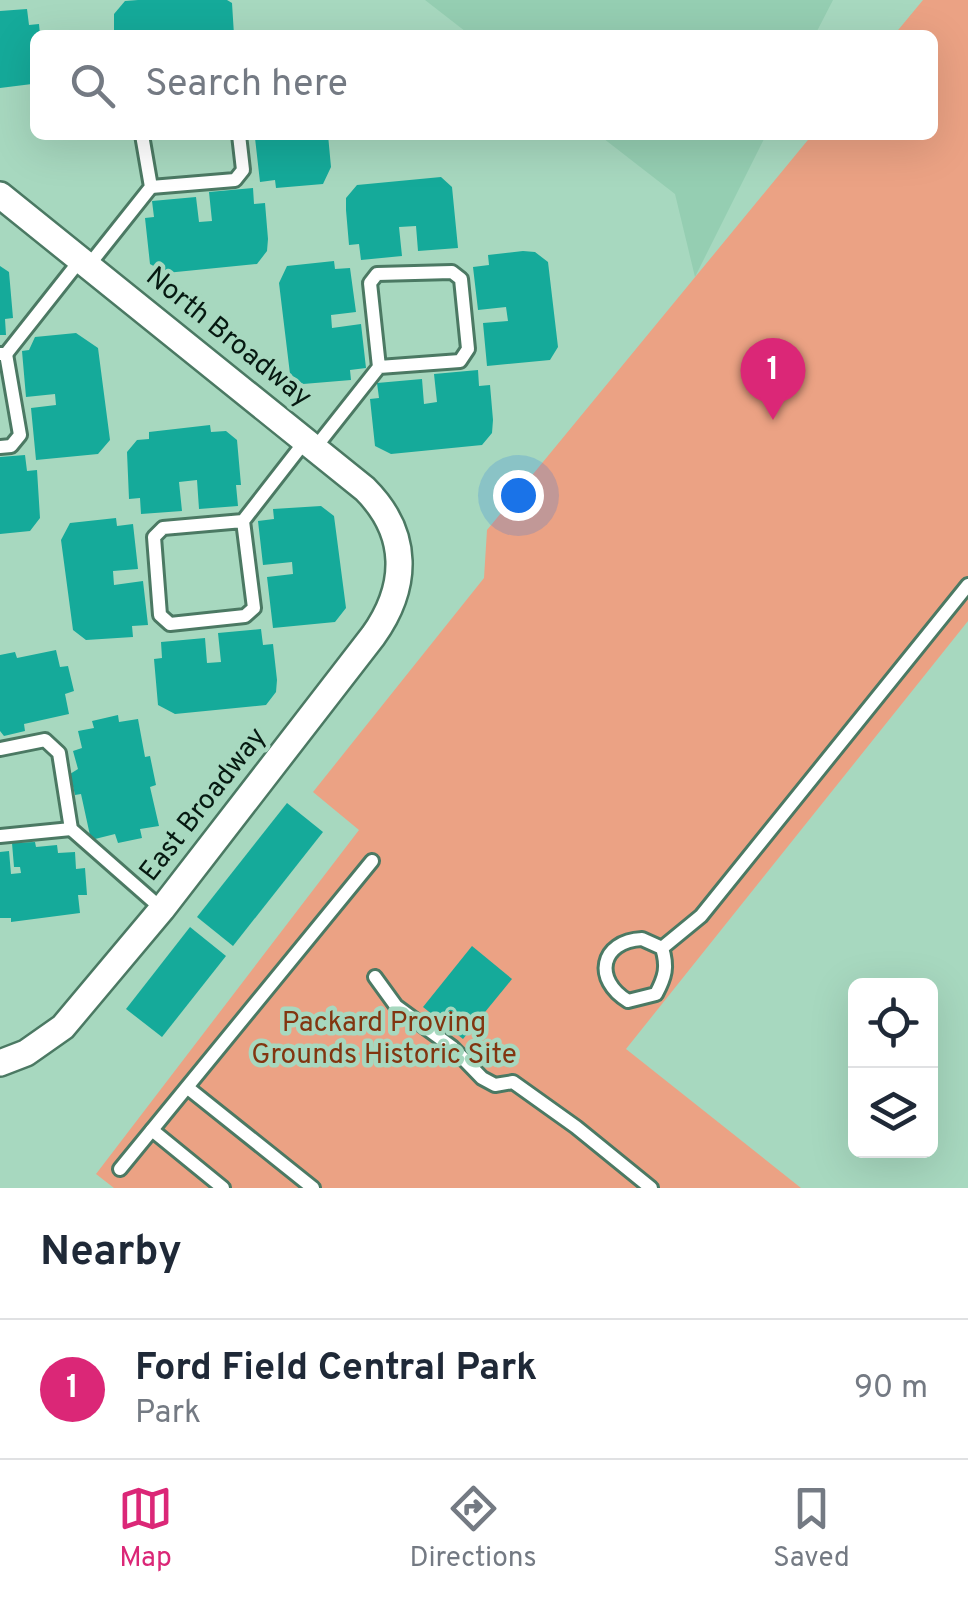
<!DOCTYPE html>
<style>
body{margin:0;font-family:Overpass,sans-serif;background:#f2f2f3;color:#1f2937}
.controls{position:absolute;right:30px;bottom:30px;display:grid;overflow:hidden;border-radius:15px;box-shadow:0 10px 40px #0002}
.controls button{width:90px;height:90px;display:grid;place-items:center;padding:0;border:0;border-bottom:2px solid #e0e1e3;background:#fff;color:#1f2937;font:50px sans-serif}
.you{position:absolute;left:518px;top:495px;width:35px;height:35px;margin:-25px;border:8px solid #fff;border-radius:50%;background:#1a73e8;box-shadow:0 0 0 15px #1a73e833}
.badge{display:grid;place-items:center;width:65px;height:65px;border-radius:50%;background:#db2777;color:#fff;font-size:32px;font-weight:700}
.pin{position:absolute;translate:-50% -82px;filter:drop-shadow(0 2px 5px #0008)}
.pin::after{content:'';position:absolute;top:52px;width:35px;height:30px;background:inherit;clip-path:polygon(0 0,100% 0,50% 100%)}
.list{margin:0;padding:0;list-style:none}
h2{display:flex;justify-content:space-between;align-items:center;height:130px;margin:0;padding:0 40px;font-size:42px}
h2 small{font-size:32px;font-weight:400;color:#747a83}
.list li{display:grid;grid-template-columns:65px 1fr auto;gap:30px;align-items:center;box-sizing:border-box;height:140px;padding:0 40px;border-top:2px solid #e0e1e3}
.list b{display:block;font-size:38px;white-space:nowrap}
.list p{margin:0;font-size:32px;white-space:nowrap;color:#747a83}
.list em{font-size:32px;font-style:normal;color:#747a83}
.icon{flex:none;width:55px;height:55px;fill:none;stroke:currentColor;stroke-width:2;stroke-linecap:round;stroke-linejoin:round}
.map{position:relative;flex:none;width:968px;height:1188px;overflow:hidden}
.search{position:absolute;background:#fff;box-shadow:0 10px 40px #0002;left:30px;right:30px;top:30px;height:110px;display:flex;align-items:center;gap:25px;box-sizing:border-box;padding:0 35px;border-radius:15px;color:#747a83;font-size:38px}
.sheet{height:270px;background:#fff}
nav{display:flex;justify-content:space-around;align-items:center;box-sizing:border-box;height:140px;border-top:2px solid #e0e1e3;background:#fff;font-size:28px;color:#747a83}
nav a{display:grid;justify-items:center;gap:5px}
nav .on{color:#db2777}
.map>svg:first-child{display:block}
.built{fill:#95ceb2}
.green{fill:#eba284}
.building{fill:#15aa9a}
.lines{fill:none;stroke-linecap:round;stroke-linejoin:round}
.service-casing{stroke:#4b7963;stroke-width:18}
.minor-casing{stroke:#4b7963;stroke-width:30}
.service{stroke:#fff;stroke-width:12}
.minor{stroke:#fff;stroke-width:25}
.labels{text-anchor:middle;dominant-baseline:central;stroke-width:9;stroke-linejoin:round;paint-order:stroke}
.street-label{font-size:28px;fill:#061911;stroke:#a7d8bf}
.park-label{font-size:28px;fill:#823510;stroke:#a7d8bf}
</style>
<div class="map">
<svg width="968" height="1188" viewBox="0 0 968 1188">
<rect width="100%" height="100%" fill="#a7d8bf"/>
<g class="built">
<polygon points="425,0 833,0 815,35 470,35"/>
<polygon points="599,135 766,135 695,277 675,194"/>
</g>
<polygon class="green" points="923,0 968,0 968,621 626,1049 801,1188 114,1188 96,1174 359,830 313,792 484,578 487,530 812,135 933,135 933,35 894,35"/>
<g class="building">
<polygon points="138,0 227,0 232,3 234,35 114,35 114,14 125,1"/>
<polygon points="27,9 29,25 39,24 40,35 35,35 35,80 32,84 0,88 0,11"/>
<polygon points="281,135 328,135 331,167 323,184 276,188 275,180 260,182 255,138"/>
<polygon points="441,177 452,187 458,248 418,251 416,226 399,227 402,256 361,260 359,244 349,245 346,210 346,198 357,185"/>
<polygon points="253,188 254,204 265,203 268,239 267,251 257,264 166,273 150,264 145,218 154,217 152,201 196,197 199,222 212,221 209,192"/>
<polygon points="523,251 535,252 548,262 558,347 550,360 487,366 483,323 508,321 506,307 478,310 473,267 489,265 488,255"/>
<polygon points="334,261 335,269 350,268 356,312 331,315 332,328 361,324 366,368 350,370 351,380 303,384 290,374 279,283 287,266"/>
<polygon points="0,266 9,272 13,318 5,319 6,335 0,335"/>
<polygon points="76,333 98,348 110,440 98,454 36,460 31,408 56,405 55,394 26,397 22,351 29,350 35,337"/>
<polygon points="478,370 479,386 490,385 493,420 492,433 482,445 391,454 375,446 370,399 379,398 377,383 422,379 424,404 437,402 434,374"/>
<polygon points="210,425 211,432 226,431 237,440 241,485 236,485 238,506 199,509 197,480 179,482 182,511 141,514 140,498 129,499 127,452 137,440 149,439 149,432"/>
<polygon points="25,455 27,471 37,470 40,518 30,531 0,534 0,457"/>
<polygon points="321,506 334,516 346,608 335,622 273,628 267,577 293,574 292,562 263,565 258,521 274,519 273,509"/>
<polygon points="116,518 117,526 133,524 138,569 113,571 114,585 143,581 148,625 132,626 133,637 86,640 73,630 61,540 70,523"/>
<polygon points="261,629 263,645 273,644 277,680 276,692 266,705 175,714 158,705 154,659 162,658 161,642 205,638 207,663 221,662 218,633"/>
<polygon points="56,650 60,667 68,666 74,691 65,694 69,714 24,724 25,731 4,736 0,731 0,655 15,652 17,658"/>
<polygon points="118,715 119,722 138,719 145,757 150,756 156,785 150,787 159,826 140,829 142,838 118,843 115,834 91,840 81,794 75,795 70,774 78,769 73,751 82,748 78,731 94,728 92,721"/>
<polygon points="287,803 323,832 233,946 197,917"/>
<polygon points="35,842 36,847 57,845 58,853 75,852 76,869 85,868 87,895 78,895 80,913 11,922 11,918 0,918 0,852 9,851 11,874 21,873 20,867 14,867 12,843"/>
<polygon points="190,927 226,956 162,1037 126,1009"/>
<polygon points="472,946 512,979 463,1039 423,1007"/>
</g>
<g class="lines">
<defs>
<g id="service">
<polyline points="151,187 235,180 243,170 239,135"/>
<polyline points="89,265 151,187 142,135"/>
<polyline points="0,354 6,354 81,259"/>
<polyline points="0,447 11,446 20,435 6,354"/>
<polyline points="315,448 379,367 460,361 468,349 461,279 452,272 377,274 370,283 379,367"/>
<polyline points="243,521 254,608 245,616 170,624 160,615 154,537 163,528 243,521 306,440"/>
<polyline points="0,749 45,740 59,753 71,829 162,909"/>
<polyline points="0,836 71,829"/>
<path d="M642,939L662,948C668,967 665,977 656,994L628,1001C593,980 600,941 642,939Z"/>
<polyline points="662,948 701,916 968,585"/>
<polyline points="375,977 396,1006 452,1047 482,1078 495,1085 513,1082 576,1127 651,1188"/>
<polyline points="188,1088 313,1188"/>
<polyline points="152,1130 223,1188"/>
<polyline points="120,1169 372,861"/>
</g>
<path id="minor" d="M0,195L365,489C410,534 408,587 373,636L162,909L63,1027L26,1053L0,1063"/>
</defs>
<use href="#service" class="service-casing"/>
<use href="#minor" class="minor-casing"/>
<use href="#service" class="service"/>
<use href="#minor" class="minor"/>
</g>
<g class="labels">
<g class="street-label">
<text transform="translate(228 338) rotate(39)">North Broadway</text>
<text transform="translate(204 805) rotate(-52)">East Broadway</text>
</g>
<g class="park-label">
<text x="384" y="1024">Packard Proving<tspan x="384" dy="32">Grounds Historic Site</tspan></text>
</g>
</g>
</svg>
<div class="controls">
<button><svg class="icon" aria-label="locate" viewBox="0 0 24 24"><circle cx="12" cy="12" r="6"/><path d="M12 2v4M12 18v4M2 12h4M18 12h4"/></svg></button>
<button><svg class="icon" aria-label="layers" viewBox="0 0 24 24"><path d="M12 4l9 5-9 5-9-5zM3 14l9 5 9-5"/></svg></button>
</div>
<div class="you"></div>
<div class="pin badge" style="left:773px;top:420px">1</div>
<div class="search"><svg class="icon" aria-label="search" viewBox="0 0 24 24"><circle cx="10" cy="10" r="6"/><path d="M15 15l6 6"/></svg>Search here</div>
</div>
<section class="sheet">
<h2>Nearby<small></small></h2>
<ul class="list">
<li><span class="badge">1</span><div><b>Ford Field Central Park</b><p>Park</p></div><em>90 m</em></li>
</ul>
</section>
<nav>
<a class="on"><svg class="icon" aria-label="map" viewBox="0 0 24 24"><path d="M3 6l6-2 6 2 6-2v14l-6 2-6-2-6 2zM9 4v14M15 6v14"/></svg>Map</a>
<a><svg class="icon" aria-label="directions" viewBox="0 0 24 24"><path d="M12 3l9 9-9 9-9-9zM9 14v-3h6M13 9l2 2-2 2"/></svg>Directions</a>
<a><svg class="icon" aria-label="saved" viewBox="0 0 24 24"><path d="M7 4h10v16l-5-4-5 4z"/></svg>Saved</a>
</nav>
